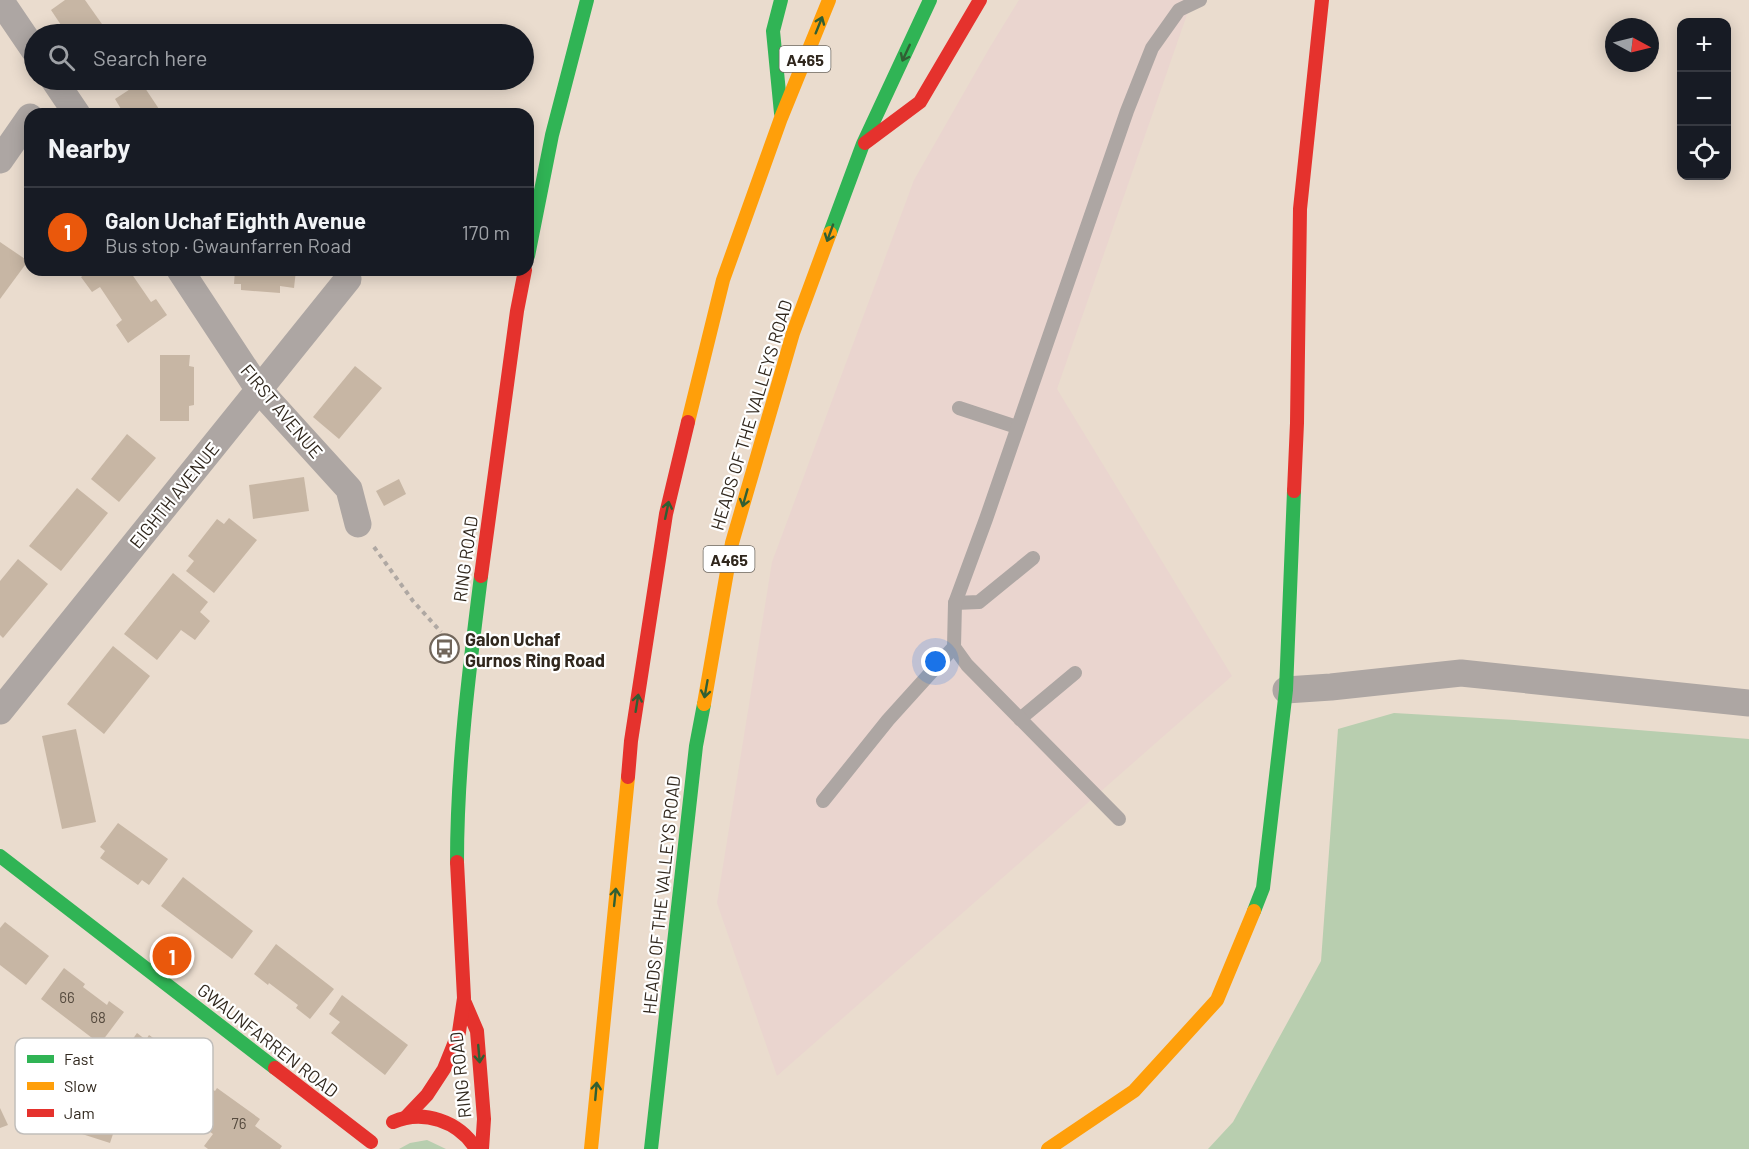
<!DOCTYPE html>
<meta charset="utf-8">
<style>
body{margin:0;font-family:Barlow,sans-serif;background:#20242c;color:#f1f3f6}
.controls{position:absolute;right:18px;top:18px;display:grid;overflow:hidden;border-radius:12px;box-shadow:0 3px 15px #0003}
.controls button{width:54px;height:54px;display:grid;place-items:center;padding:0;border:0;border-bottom:2px solid #363941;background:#171b24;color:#f1f3f6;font:30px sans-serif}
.compass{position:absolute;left:1605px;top:18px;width:54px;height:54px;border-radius:50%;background:#171b24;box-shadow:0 3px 15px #0003;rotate:97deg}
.you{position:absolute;left:936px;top:662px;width:21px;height:21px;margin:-15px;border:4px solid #fff;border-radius:50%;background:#1a73e8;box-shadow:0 0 0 9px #1a73e833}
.badge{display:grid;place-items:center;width:39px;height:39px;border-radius:50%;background:#ea580c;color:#fff;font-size:20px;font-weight:700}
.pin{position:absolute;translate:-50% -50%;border:3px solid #fff;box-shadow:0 2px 6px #0006}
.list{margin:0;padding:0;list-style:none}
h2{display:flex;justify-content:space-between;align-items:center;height:78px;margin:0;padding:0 24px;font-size:26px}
h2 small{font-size:20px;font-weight:400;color:#9ea1a6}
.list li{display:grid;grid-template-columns:39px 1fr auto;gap:18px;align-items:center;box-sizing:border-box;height:90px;padding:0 24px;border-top:2px solid #363941}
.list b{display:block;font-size:22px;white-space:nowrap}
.list p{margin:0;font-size:20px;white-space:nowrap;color:#9ea1a6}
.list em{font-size:20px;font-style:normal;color:#9ea1a6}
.icon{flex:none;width:33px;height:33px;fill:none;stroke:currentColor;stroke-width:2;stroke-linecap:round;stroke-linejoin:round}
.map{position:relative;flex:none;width:1749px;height:1149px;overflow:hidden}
.search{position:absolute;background:#171b24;box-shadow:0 3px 15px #0003;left:24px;top:24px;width:510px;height:66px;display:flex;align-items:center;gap:15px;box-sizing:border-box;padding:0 21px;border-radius:33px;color:#9ea1a6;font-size:22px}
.panel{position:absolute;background:#171b24;box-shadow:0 3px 15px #0003;left:24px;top:108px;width:510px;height:168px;border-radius:18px}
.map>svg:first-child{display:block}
.commercial{fill:#ead5cf}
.green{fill:#b8ceaf}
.building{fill:#c7b6a4}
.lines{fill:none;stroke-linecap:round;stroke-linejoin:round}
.path{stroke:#afa8a3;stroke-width:4;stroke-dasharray:4.5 4.5;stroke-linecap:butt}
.lane{stroke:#ada6a3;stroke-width:14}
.street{stroke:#ada6a3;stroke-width:27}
.fast{stroke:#30b455;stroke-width:14}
.slow{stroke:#ff9f0a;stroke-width:14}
.jam{stroke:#e5322d;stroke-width:14}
.oneway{stroke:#305f33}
.labels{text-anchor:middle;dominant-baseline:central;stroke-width:4.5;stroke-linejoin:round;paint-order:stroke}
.number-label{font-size:15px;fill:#564b3f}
.shield{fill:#fff;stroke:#6e6861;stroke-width:1.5}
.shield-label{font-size:16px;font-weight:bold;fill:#30271d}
.street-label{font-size:18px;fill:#30271d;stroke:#fff}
.poi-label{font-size:18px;font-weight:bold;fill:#30271d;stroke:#fff;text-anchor:start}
.key{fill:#fff;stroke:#c1bebb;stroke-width:1.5}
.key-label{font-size:16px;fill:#30271d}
</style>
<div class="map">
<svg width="1749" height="1149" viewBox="0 0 1749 1149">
<rect width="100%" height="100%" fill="#eadcce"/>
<polygon class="commercial" points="1019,0 1192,0 1057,389 1232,676 777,1076 717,903 772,562 914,180 990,47"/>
<g class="green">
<polygon points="1394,713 1515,720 1749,739 1749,1149 1208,1149 1233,1122 1321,961 1338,729"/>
<polygon points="427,1140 446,1149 399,1149 410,1143"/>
</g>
<g class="building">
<polygon points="65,0 85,0 109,34 67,34 51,10"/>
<polygon points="141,82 157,106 162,114 124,114 115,99"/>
<polygon points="0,242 28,261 0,299"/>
<polygon points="91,270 129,270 151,302 156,299 167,315 128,343 116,325 122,320 100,287 92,292 81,277"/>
<polygon points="235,270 296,270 294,288 280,286 280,293 241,290 241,284 234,284"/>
<polygon points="160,355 190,355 189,366 194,367 194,405 189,406 189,421 160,421"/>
<polygon points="355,366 382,388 339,439 313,417"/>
<polygon points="127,434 156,458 119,502 91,479"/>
<polygon points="304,477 309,511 253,519 249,485"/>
<polygon points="399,479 406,494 384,506 376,491"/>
<polygon points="77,488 108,513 61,571 29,546"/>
<polygon points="229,518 257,540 214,593 186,571 194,561 188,556 217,519 224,524"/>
<polygon points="18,559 48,584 3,638 0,635 0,581"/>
<polygon points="173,573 208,602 200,612 210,621 195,640 181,630 157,660 124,634"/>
<polygon points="113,646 150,676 104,734 67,704"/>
<polygon points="76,729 96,822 62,829 42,736"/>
<polygon points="118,823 168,859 149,885 142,880 138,885 100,858 105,851 100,847"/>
<polygon points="183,877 253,931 232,959 161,906"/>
<polygon points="5,922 49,956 26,985 0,965 0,928"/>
<polygon points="276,944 334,989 310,1019 296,1008 298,1005 269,983 268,985 254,974"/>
<polygon points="64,968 85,984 83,987 107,1005 109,1001 124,1012 100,1044 41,999"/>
<polygon points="342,995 408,1045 385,1075 331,1033 340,1022 329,1014"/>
<polygon points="137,1033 146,1040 149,1035 187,1062 182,1069 186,1073 169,1097 118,1060"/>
<polygon points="209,1087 215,1091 217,1088 260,1119 255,1126 282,1146 280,1149 208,1149 204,1146 213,1134 188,1116"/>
<polygon points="92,1101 121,1110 110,1143 82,1134"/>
<polygon points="0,1108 8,1125 0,1128"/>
</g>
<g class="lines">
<polyline class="path" points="374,547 413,601 441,632"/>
<g class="lane">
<polyline points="959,408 1017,427"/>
<polyline points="955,603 979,602 1033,558"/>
<polyline points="1020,719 1075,673"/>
<polyline points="823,801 888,720 954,647"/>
<polyline points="1119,819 967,665 954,647 955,603 986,519 1127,111 1152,48 1179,10 1200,0"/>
</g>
<g class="street">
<polyline points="0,0 34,50"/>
<polyline points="54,80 77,114"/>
<polyline points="0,160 30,117"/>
<polyline points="180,270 259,390 349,489 358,524"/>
<polyline points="1286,690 1331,687 1461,673 1749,703"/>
<polyline points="0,711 348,279"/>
</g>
<g class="fast">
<polyline points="781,0 773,31 781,113"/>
<polyline points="830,233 863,144 930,0"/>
<polyline points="528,256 552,135 587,0"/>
<polyline points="0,856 275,1068"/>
<path d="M457,862C457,767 469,671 481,576"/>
<polyline points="1254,911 1263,888 1286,690 1294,491"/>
<polyline points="651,1149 696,746 704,704"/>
</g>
<g class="slow">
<polyline points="688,422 723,280 781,118 829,0"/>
<polyline points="704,704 732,543 793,333 830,233"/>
<polyline points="591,1149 628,777"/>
<polyline points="1048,1149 1134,1091 1217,1000 1254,911"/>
</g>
<g class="jam">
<polyline points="865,143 920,102 980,0"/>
<polyline points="1294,491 1297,423 1300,209 1322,0"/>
<polyline points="481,576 517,311 525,270"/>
<polyline points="628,777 631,741 666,514 688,422"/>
<polyline points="465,1003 477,1031 484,1119 482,1149"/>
<polyline points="275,1068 371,1142"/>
<polyline points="406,1117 427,1095 444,1069 459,1032 464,998 457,862"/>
<path d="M393,1122C423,1109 459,1121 476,1149"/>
</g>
</g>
<defs><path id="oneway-shaft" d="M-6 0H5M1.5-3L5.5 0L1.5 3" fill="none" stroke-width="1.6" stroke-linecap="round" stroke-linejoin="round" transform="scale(1.5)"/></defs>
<g class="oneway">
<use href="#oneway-shaft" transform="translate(819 25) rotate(-68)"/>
<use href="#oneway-shaft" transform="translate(906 53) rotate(115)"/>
<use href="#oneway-shaft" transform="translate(830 233) rotate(110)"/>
<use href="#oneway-shaft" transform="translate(745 498) rotate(106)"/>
<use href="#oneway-shaft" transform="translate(667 510) rotate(-78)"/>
<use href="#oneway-shaft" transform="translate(706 689) rotate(100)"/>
<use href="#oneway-shaft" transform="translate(637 703) rotate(-81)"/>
<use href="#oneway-shaft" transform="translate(615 897) rotate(-84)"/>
<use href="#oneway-shaft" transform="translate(479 1054) rotate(85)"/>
<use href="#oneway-shaft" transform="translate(596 1091) rotate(-85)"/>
</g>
<defs>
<symbol id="bus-ring" viewBox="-11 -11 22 22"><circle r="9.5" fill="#fff" stroke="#71665b" stroke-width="1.5"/><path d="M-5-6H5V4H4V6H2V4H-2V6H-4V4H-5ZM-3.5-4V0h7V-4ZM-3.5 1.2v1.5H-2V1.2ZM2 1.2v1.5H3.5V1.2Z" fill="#71665b"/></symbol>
</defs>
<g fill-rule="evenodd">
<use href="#bus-ring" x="428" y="632" width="33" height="33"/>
</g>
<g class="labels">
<g class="number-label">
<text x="67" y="997">66</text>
<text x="98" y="1017">68</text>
<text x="239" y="1123">76</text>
</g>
<g class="shield">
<rect x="779.5" y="46" width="51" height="26" rx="4.5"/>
<rect x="703.5" y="546" width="51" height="26" rx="4.5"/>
</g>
<g class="shield-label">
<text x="805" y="59">A465</text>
<text x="729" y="559">A465</text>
</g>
<g class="street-label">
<text transform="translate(282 411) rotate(50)">FIRST AVENUE</text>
<text transform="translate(751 415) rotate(-73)">HEADS OF THE VALLEYS ROAD</text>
<text transform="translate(174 495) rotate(-51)">EIGHTH AVENUE</text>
<text transform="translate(465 559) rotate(-82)">RING ROAD</text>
<text transform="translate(661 895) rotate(-84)">HEADS OF THE VALLEYS ROAD</text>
<text transform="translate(268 1040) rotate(38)">GWAUNFARREN ROAD</text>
<text transform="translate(460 1075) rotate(-96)">RING ROAD</text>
</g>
<g class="poi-label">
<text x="465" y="639">Galon Uchaf<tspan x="465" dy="21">Gurnos Ring Road</tspan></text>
</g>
</g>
<rect x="15" y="1038" width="198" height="96" rx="9" class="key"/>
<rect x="27" y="1055" width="27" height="8" fill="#30b455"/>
<rect x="27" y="1082" width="27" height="8" fill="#ff9f0a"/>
<rect x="27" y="1109" width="27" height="8" fill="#e5322d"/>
<g class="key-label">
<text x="64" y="1065">Fast</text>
<text x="64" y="1092">Slow</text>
<text x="64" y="1119">Jam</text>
</g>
</svg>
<div class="controls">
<button>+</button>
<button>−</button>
<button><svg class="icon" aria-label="locate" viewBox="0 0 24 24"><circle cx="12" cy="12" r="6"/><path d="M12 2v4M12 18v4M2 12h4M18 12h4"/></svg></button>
</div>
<svg class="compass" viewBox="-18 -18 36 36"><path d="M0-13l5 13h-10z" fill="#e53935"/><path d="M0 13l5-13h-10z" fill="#9ea1a6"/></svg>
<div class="you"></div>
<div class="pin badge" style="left:172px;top:956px">1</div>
<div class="search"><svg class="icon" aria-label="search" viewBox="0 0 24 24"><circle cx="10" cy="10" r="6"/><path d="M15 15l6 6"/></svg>Search here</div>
<section class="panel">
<h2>Nearby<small></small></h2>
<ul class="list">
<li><span class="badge">1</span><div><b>Galon Uchaf Eighth Avenue</b><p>Bus stop · Gwaunfarren Road</p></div><em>170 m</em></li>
</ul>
</section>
</div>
